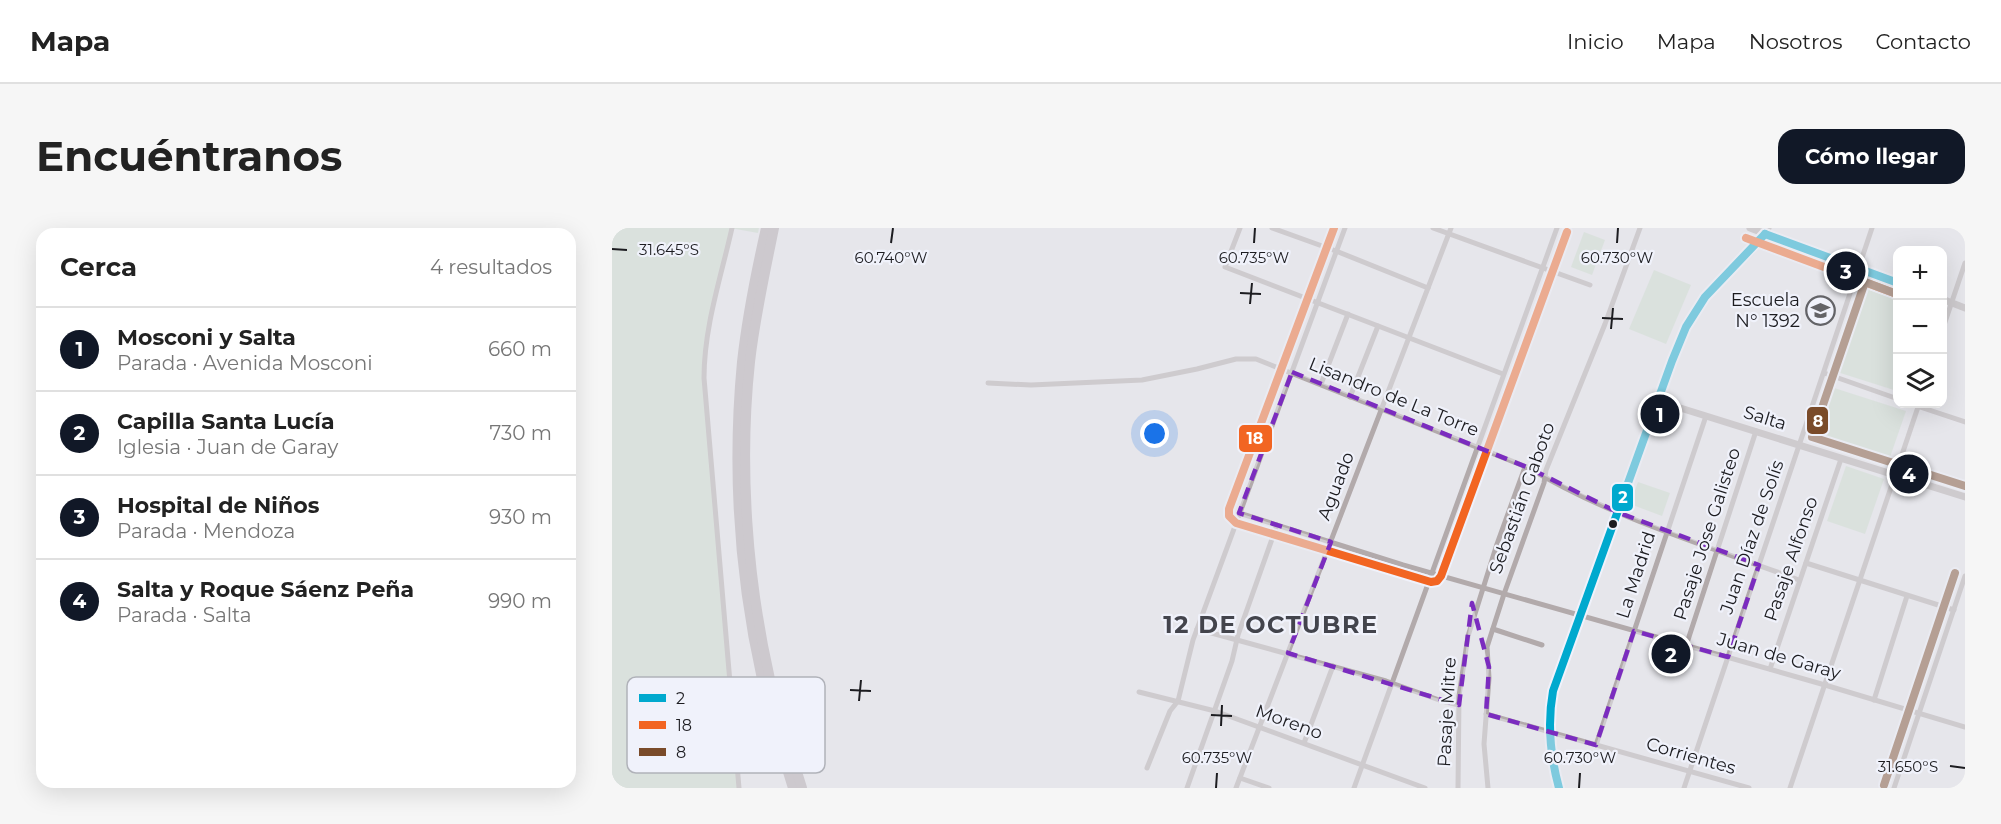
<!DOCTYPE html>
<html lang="es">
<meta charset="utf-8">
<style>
body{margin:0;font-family:Montserrat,sans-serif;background:#f6f6f6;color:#222}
.controls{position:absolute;right:18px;top:18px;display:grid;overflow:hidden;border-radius:12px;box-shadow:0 6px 24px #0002}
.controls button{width:54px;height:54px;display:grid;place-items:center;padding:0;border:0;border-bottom:2px solid #e0e0e0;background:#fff;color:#222;font:30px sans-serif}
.you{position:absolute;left:543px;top:206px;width:21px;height:21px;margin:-15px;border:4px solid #fff;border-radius:50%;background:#1a73e8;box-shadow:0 0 0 9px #1a73e833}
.badge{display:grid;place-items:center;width:39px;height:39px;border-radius:50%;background:#111827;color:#fff;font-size:20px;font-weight:700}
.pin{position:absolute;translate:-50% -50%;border:3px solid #fff;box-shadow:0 2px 6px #0006}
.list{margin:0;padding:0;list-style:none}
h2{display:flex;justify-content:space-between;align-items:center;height:78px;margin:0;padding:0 24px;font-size:26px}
h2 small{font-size:20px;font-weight:400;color:#767676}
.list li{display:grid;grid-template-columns:39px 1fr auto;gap:18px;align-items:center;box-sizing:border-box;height:84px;padding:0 24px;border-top:2px solid #e0e0e0}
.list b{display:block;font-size:22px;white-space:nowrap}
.list p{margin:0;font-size:20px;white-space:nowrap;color:#767676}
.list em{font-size:20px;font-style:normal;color:#767676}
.icon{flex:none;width:33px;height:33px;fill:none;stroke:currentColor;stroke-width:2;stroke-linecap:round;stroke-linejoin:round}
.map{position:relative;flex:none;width:1353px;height:560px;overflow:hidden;border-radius:18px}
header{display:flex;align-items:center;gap:36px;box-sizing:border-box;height:84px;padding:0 30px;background:#fff;border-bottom:2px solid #e0e0e0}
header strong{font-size:28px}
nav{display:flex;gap:33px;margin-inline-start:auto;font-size:21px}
.intro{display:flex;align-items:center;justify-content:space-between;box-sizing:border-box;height:144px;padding:0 36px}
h1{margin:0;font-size:42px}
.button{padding:15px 27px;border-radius:18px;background:#111827;color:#fff;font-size:21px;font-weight:700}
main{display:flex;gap:36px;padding:0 36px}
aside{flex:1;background:#fff;border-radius:18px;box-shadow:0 6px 24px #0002}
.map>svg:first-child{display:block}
.green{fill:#cddccd}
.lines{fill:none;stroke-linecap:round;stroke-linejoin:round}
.minor{stroke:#b2aaab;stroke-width:5}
.tertiary{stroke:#b2aaab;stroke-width:7}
.motorway{stroke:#afa6aa;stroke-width:10}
.bus-1-casing{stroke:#f0f2fb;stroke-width:12}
.bus-2-casing{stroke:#f0f2fb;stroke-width:12}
.bus-3-casing{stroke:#f0f2fb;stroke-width:12}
.bus-1{stroke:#00a9ce;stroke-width:8}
.bus-2{stroke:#f26522;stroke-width:8}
.bus-3{stroke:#7a4b2a;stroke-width:8}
.marked{fill:none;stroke:#7b2cbf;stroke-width:4.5;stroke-dasharray:12 8;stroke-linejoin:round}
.ticks{fill:none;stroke:#1c1c20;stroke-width:2}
.bus-dot{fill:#1c1c20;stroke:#f0f2fb;stroke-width:2}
.labels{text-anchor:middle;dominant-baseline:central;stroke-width:4.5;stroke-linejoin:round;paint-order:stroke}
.poi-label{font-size:18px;fill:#1c1c20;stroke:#f0f2fb;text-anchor:end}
.street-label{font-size:18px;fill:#1c1c20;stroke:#f0f2fb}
.district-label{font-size:24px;font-weight:bold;letter-spacing:1.5px;fill:#43444c;stroke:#f0f2fb}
.key{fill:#f0f2fb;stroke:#b0b2b9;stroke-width:1.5}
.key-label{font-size:16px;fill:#1c1c20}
.ticks-label{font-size:15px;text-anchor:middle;fill:#1c1c20;stroke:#f0f2fb;stroke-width:4.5;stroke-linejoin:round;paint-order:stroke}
.line-badge{stroke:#f0f2fb;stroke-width:2}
.badge-label{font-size:16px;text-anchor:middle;font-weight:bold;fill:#fff}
</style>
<header>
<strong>Mapa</strong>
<nav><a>Inicio</a><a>Mapa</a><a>Nosotros</a><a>Contacto</a></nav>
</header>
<div class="intro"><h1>Encuéntranos</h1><a class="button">Cómo llegar</a></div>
<main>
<aside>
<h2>Cerca<small>4 resultados</small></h2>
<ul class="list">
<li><span class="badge">1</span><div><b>Mosconi y Salta</b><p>Parada · Avenida Mosconi</p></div><em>660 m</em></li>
<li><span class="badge">2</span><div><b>Capilla Santa Lucía</b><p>Iglesia · Juan de Garay</p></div><em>730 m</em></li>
<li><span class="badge">3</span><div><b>Hospital de Niños</b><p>Parada · Mendoza</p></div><em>930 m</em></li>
<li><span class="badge">4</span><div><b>Salta y Roque Sáenz Peña</b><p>Parada · Salta</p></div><em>990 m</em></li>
</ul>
</aside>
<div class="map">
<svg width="1353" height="560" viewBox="0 0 1353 560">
<rect width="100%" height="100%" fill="#e6e6eb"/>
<g class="green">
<polygon points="0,0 147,0 146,5 118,0 94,107 91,148 125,560 0,560"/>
<polygon points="972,4 993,12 980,47 959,39"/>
<polygon points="1042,42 1079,57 1054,116 1017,101"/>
<polygon points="1251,56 1285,67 1285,163 1222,143"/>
<polygon points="1216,158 1294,183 1276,235 1199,210"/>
<polygon points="1234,238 1272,251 1253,306 1215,293"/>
<polygon points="1026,254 1058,265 1050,288 1018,276"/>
</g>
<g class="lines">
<g class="minor">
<path d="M120,0C109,49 92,99 92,150L127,560"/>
<polyline points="628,0 613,39 891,146"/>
<polyline points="660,0 724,23 816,60"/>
<polyline points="821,0 978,57"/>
<polyline points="1330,103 1353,35"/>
<polyline points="1212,145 1286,171"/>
<path d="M376,155L419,157L530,152L585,141L624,131H644L917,240C1000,290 1096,318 1187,352"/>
<polyline points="709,156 736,86"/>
<polyline points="738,169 766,98"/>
<polyline points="1299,176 1353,194"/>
<polyline points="627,285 791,337 1213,457 1353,499"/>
<polyline points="1194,335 1342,382"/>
<polyline points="585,401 774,453 830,473 847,477"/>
<polyline points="881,401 930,417"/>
<polyline points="1074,418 1144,203"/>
<polyline points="1158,441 1229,231"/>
<polyline points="527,464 603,483 813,560"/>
<polyline points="1262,472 1295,368"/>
<polyline points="874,486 1137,560"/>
<polyline points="692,515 721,438"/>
<polyline points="984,517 1094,188"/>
<polyline points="535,540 558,483 566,473 581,412 733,0"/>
<polyline points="628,550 657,560"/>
<polyline points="575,560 620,433 626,407 665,297"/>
<polyline points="624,560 839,0"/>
<polyline points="742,560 945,0"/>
<polyline points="846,560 847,468 856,408 885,316 913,239"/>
<polyline points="876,560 872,516 877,450 875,419 892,366 932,255 934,242 993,96 1028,0"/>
<polyline points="1072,560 1260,0"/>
<polyline points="1178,560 1307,176"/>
<polyline points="1282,560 1353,348"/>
</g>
<g class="tertiary">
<polyline points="1138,0 1286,55"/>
<polyline points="1330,71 1353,80"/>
<polyline points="1046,173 1353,269"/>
<path d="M947,560C937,528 934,496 941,463L1060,133C1069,111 1077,88 1092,70C1112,46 1143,28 1156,0"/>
</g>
<g class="motorway">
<path d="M154,0C144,44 135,89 130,134C120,239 127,348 150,451C158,488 170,524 181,560"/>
<path d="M162,0C153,45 143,89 138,134C127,237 135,350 158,451C166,488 179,524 190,560"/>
</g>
<defs>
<g id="bus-1">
<polyline points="1153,6 1286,55"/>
<path d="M947,560C938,527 935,496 941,463L1060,133L1074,99L1093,69L1153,6"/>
</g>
<g id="bus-2">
<polyline points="722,0 617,281 617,288 624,295 819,354 825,353 829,348 955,4"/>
<polyline points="1134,10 1282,65"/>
</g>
<g id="bus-3">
<polyline points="1282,65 1253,54 1200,209 1353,258"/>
<polyline points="1272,557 1343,345"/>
</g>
</defs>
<use href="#bus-1" class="bus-1-casing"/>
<use href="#bus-2" class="bus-2-casing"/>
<use href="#bus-3" class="bus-3-casing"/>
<use href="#bus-1" class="bus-1"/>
<use href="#bus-2" class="bus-2"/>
<use href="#bus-3" class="bus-3"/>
</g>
<path d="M0 0H1353V560H0ZM680,144L917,240L1005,284L1147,337L1116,429L1022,403L984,517L874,486L877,439L860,375L847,477L676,425L719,314L627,285Z" fill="#e6e6eb" fill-opacity=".55" fill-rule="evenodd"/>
<path class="marked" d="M680,144L917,240L1005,284L1147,337L1116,429L1022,403L984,517L874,486L877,439L860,375L847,477L676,425L719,314L627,285Z"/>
<path class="ticks" d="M279,15L281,0M642,15L643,0M1005,15L1006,0M0,21L15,22M628,65L649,66M638,76L640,55M990,90L1011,91M999,101L1001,80M238,462L259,463M247,473L249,452M599,487L620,488M609,498L610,477M1338,538L1353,540M604,560L605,545M967,560L968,545"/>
<defs>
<symbol id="school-ring" viewBox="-11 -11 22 22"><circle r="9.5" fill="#f0f2fb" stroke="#636367" stroke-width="1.5"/><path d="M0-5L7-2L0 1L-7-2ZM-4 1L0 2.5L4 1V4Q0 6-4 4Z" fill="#636367"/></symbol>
</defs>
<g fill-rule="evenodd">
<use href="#school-ring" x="1192" y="66" width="33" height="33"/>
</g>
<circle class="bus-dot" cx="1001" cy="296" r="5"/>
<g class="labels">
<g class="poi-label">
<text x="1188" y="72">Escuela<tspan x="1188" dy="21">N° 1392</tspan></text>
</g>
<g class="street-label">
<text transform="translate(782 169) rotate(22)">Lisandro de La Torre</text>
<text transform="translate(1153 190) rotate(17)">Salta</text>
<text transform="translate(724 258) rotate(-69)">Aguado</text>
<text transform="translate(910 270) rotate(-70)">Sebastián Gaboto</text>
<text transform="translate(1095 306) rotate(-72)">Pasaje Jose Galisteo</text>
<text transform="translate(1140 309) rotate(-71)">Juan Díaz de Solís</text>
<text transform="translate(1179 331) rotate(-71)">Pasaje Alfonso</text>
<text transform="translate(1024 347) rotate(-72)">La Madrid</text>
<text transform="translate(1167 428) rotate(16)">Juan de Garay</text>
<text transform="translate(835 484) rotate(-87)">Pasaje Mitre</text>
<text transform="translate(677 494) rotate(20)">Moreno</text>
<text transform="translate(1079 528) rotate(16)">Corrientes</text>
</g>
<g class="district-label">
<text x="659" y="396">12 DE OCTUBRE</text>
</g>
</g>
<rect x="15" y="449" width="198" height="96" rx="9" class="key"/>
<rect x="27" y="466" width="27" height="8" fill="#00a9ce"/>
<rect x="27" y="493" width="27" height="8" fill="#f26522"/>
<rect x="27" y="520" width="27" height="8" fill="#7a4b2a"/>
<g class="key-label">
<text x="64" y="476">2</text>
<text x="64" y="503">18</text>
<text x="64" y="530">8</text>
</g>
<g class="ticks-label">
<text x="57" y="27">31.645°S</text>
<text x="279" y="35">60.740°W</text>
<text x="642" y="35">60.735°W</text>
<text x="1005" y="35">60.730°W</text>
<text x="605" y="535">60.735°W</text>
<text x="968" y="535">60.730°W</text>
<text x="1296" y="544">31.650°S</text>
</g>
<g class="line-badge">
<rect x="1194" y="178" width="23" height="29" rx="6" fill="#7a4b2a"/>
<rect x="626" y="196" width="35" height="29" rx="6" fill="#f26522"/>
<rect x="999" y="255" width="23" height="29" rx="6" fill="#00a9ce"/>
</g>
<g class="badge-label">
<text x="1206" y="199">8</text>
<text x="643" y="216">18</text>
<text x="1011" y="275">2</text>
</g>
</svg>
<div class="controls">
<button>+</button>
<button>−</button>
<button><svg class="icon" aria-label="layers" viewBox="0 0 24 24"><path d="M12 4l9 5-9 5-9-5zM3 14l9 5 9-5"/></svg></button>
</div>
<div class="you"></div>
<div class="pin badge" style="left:1048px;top:186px">1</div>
<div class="pin badge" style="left:1059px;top:426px">2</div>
<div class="pin badge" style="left:1234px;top:43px">3</div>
<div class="pin badge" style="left:1297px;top:246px">4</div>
</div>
</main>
